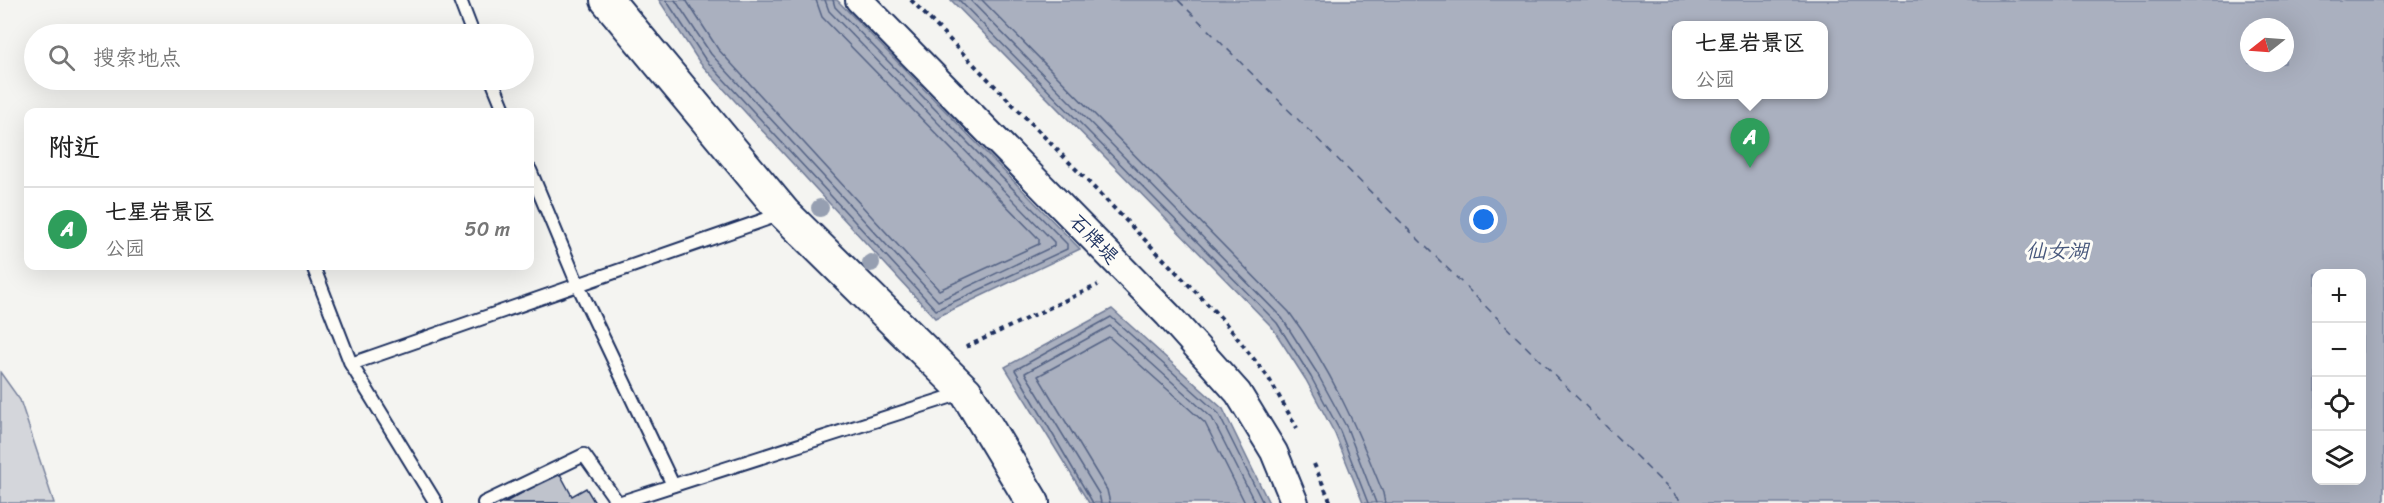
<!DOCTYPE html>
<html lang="zh">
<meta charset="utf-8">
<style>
body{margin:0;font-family:Sriracha,"LXGW WenKai TC",sans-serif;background:#f2f2f2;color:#222}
.controls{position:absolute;right:18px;bottom:18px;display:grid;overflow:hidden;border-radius:12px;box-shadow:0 6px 24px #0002}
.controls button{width:54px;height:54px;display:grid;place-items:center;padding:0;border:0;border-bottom:2px solid #e0e0e0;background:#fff;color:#222;font:30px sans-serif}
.compass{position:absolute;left:2240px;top:18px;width:54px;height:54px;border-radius:50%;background:#fff;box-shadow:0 6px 24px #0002;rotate:253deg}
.you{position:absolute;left:1484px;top:220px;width:21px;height:21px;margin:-15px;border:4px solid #fff;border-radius:50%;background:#1a73e8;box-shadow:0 0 0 9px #1a73e833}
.badge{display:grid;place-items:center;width:39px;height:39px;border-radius:50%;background:#111827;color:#fff;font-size:20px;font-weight:700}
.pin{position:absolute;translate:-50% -50px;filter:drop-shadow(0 2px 3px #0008)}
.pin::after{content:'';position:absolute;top:32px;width:21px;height:18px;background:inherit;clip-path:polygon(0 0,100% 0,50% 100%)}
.popup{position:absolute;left:1672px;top:21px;width:156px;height:78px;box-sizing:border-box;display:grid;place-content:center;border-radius:12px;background:#fff;filter:drop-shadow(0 2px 4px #0005);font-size:20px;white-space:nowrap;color:#767676}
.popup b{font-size:22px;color:#222}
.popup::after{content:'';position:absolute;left:50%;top:100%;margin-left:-12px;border:12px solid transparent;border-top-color:#fff}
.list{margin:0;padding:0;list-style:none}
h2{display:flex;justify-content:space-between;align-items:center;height:78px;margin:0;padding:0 24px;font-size:26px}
h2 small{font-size:20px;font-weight:400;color:#767676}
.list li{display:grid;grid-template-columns:39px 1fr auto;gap:18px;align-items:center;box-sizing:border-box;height:84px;padding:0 24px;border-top:2px solid #e0e0e0}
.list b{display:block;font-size:22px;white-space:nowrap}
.list p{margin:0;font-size:20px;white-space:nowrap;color:#767676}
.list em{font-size:20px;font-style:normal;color:#767676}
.icon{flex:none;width:33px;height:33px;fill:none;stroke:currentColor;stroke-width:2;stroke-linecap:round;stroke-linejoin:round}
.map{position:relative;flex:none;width:2384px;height:503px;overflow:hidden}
.search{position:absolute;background:#fff;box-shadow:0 6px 24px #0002;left:24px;top:24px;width:510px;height:66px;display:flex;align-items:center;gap:15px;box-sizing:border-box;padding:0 21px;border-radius:33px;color:#767676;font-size:22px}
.panel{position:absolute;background:#fff;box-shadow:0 6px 24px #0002;left:24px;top:108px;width:510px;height:162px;border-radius:12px}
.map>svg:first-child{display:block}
.green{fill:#d4d6db;stroke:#78829c;stroke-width:1.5}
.water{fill:#aab0bf;stroke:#717c98;stroke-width:1.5;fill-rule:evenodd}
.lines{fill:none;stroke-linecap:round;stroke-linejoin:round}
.shore{stroke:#546385;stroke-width:1.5}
.ferry{stroke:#46567b;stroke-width:1.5;stroke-dasharray:8 6;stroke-linecap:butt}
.building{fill:#bfc3cc;stroke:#1b2f5e;stroke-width:1.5}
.service-casing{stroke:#1b2f5e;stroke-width:16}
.minor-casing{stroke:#1b2f5e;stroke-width:30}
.tertiary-casing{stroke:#1b2f5e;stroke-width:36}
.path{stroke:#1b2f5e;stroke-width:4;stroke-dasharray:4.5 4.5;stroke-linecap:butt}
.service{stroke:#fdfcf7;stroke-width:12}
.minor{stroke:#fdfcf7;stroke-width:26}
.tertiary{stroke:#fdfcf7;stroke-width:32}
.tree{fill:#969fb1}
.labels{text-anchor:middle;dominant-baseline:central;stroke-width:6;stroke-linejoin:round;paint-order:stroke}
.street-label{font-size:20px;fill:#1b2f5e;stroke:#fdfcf7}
.water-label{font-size:21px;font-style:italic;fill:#46567b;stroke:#fdfcf7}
</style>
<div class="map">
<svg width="2384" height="503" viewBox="0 0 2384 503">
<rect width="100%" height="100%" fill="#f4f4f1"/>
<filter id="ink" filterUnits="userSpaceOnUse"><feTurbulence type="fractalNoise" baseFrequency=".0167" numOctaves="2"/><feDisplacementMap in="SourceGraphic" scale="12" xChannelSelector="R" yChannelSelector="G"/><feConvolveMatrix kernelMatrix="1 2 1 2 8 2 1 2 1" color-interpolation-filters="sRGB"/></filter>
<g filter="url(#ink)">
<polygon class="green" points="0,372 20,400 54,503 0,503"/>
<g class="water">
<polygon points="659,0 837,0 1080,249 935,318 700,63"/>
<path d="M951,0H2384V503H1363L1335,434L1306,380L1272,327ZM1676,26H1824V94H1676ZM2249,27H2285V63H2249ZM2316,274H2362V480H2316Z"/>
<polygon points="1112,309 1223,409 1269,503 1089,503 1005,367"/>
</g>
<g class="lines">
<g class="shore">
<polyline points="666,0 705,59 936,310 1067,249 1067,244 835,7 833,0"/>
<polyline points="675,0 711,54 938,301 1054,246 1054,242 829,11 825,0"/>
<polyline points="686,0 718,49 939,290 1039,244 1039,239 822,17 816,0"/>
<polyline points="959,0 1277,323 1311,377 1340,431 1368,503"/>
<polyline points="970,0 1282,318 1317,373 1347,428 1376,503"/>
<path d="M982,0L1289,312C1330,367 1358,430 1383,493L1385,503"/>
<polyline points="1093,503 1015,370 1111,317 1218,413 1263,503"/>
<polyline points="1101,503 1099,494 1025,373 1110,326 1212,418 1255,503"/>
<polyline points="1110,503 1107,490 1038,376 1109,337 1205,423 1245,503"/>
</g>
<polyline class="ferry" points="1178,0 1683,503"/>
</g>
<polygon class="building" points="559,472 572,496 586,488 595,503 504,503"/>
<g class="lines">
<defs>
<g id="service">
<polyline points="460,0 473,34"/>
<polyline points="492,80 505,112"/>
<polyline points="530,170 578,285 673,485"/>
<polyline points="313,266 351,364 436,503"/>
<polyline points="351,364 784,213"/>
<polyline points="484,503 584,455 618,503 962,393"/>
</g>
<polyline id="minor" points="859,0 1168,315 1238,393 1274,452 1295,503"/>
<polyline id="tertiary" points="607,0 784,213 966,392 1033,503"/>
</defs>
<use href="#service" class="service-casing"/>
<use href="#minor" class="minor-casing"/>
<use href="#tertiary" class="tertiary-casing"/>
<g class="path">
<polyline points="911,0 1223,320 1268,377 1297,428"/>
<polyline points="966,347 1098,285"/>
<polyline points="1314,464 1331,503"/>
</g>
<use href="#service" class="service"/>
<use href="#minor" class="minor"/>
<use href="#tertiary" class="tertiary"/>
</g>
<g class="tree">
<circle cx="820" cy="208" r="9"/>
<circle cx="871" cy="263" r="9"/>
</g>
</g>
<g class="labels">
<g class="street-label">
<text transform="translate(1094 239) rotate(46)">石牌堤</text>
</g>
<g class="water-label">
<text x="2057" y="251">仙女湖</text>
</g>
</g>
</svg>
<div class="controls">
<button>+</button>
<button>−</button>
<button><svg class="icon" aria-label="locate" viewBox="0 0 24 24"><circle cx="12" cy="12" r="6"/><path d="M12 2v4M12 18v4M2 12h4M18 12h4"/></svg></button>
<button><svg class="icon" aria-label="layers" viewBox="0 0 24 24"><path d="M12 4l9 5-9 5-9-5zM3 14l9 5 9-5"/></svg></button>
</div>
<svg class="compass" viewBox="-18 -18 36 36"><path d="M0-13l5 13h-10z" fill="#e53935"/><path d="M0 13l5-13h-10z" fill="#767676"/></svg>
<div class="you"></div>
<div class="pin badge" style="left:1750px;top:168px;background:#2e9e5b">A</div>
<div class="popup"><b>七星岩景区</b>公园</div>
<div class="search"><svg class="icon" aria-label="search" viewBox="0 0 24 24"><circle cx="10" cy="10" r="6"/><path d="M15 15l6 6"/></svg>搜索地点</div>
<section class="panel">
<h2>附近<small></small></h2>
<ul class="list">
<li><span class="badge" style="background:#2e9e5b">A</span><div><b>七星岩景区</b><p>公园</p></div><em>50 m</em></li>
</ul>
</section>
</div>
